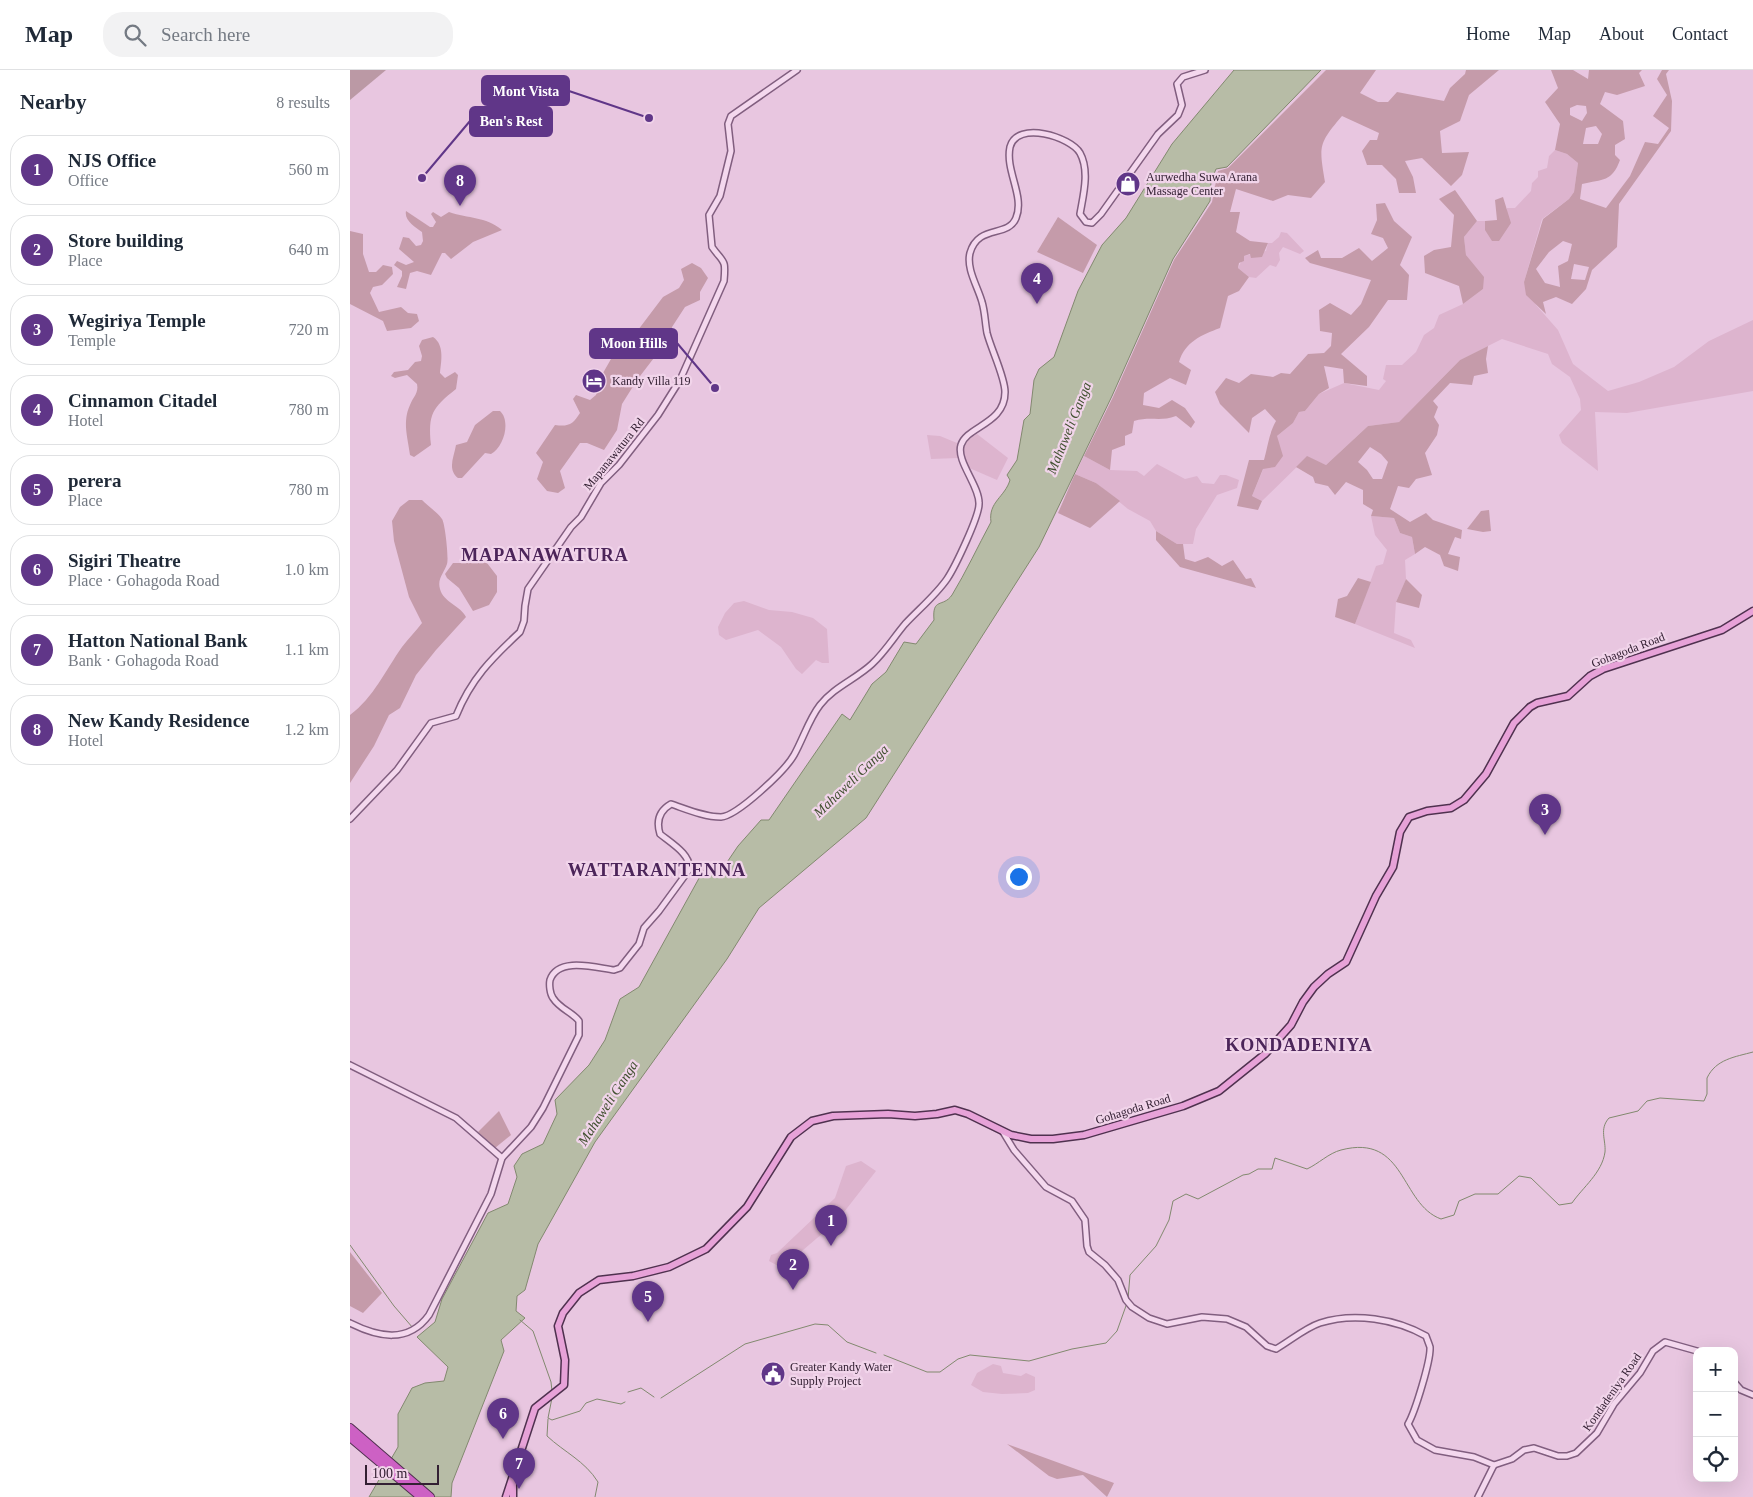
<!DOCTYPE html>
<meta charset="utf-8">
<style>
body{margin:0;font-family:"Times New Roman",serif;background:#f2f2f3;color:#1f2937}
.controls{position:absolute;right:15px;bottom:15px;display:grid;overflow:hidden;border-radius:10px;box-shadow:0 5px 20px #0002}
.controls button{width:45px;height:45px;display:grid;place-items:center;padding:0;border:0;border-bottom:1px solid #e0e1e3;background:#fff;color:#1f2937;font:25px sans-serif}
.scale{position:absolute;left:15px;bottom:12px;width:74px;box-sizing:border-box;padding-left:5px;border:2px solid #332033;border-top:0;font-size:14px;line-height:18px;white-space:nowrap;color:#332033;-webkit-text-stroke:4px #f1d4ea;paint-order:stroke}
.you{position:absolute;left:668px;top:806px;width:18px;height:18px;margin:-12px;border:4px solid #fff;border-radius:50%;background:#1a73e8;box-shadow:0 0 0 8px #1a73e833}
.badge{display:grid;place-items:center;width:32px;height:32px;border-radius:50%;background:#603688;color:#fff;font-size:16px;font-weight:700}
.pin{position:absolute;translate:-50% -41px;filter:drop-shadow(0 1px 2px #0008)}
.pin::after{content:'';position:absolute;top:26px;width:18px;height:15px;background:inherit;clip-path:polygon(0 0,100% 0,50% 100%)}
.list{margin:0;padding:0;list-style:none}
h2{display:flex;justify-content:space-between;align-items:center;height:65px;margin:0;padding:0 20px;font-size:21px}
h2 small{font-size:16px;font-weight:400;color:#747a83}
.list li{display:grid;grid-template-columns:32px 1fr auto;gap:15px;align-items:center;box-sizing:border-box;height:70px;margin:0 10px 10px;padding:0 10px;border:1px solid #e0e1e3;border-radius:20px}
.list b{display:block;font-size:19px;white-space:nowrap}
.list p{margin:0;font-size:16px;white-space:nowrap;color:#747a83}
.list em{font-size:16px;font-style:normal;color:#747a83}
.icon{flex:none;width:28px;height:28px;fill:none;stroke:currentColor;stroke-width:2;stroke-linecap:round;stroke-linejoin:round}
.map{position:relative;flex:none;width:1403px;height:1427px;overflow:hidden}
header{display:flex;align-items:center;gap:30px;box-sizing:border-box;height:70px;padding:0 25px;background:#fff;border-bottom:1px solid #e0e1e3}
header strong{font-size:24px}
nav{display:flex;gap:28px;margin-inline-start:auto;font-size:18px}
.search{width:350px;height:45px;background:#f2f2f3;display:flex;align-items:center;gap:12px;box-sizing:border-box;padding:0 18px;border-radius:20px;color:#747a83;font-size:19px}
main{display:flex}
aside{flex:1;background:#fff}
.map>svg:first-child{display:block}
.farmland{fill:#ddb4ce}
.green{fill:#c59baa;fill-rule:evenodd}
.cemetery{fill:#bb99a5}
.water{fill:#b7bca6;stroke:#82896f}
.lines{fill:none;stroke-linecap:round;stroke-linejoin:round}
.stream{stroke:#82896f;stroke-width:1}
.minor-casing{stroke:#815e7f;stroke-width:8}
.major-casing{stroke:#4f314f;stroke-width:9}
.highway-casing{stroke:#4f314f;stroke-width:10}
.minor{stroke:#f4d8ee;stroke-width:5}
.major{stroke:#e7a2d8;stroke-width:6}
.highway{stroke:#cd61c4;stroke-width:8}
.labels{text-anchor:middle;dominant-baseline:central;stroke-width:4.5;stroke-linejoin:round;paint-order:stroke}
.poi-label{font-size:12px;fill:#332033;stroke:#f1d4ea;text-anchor:start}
.street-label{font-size:12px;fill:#332033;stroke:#f1d4ea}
.water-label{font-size:14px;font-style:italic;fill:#425131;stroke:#f1d4ea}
.district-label{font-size:18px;font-weight:bold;letter-spacing:1px;fill:#4c255a;stroke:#f1d4ea}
.leader{fill:none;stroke:#603688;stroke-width:2}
.callout-dot{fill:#603688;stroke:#f1d4ea;stroke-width:2}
.callout{fill:#603688;stroke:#603688;stroke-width:2}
.callout-label{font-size:14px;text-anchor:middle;font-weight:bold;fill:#fff}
</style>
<header>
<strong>Map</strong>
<div class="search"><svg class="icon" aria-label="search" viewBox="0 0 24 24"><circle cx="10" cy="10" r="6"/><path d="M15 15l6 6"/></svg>Search here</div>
<nav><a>Home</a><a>Map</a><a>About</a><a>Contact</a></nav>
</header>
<main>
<aside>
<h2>Nearby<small>8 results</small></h2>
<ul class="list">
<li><span class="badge">1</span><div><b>NJS Office</b><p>Office</p></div><em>560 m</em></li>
<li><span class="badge">2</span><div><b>Store building</b><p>Place</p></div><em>640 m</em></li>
<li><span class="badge">3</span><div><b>Wegiriya Temple</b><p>Temple</p></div><em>720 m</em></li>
<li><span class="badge">4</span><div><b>Cinnamon Citadel</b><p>Hotel</p></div><em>780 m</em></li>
<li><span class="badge">5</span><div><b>perera</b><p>Place</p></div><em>780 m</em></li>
<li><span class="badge">6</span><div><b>Sigiri Theatre</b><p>Place · Gohagoda Road</p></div><em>1.0 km</em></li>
<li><span class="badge">7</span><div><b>Hatton National Bank</b><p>Bank · Gohagoda Road</p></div><em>1.1 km</em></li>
<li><span class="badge">8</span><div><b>New Kandy Residence</b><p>Hotel</p></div><em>1.2 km</em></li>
</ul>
</aside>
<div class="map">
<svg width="1403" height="1427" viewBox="0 0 1403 1427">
<rect width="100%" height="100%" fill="#e8c6e0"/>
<g class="farmland">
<polygon points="1205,80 1217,84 1228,93 1224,122 1219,129 1192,149 1174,212 1186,235 1208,260 1223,294 1258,321 1289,312 1324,297 1359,271 1403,250 1403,321 1277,343 1245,342 1248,401 1212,373 1209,365 1231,340 1230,329 1220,307 1202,294 1198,284 1152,269 1110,290 1049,352 1018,356 976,395 957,387 912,431 902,426 927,366 943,353 949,342 955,341 969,324 994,313 1029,320 1036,311 1033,309 1036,295 1052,295 1066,282 1074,265 1084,258 1089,245 1113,234 1133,219 1130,204 1116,185 1114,167 1127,151 1135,151 1135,160 1157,143 1157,138 1165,138 1181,121 1182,113 1188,107 1188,101 1197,98 1199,86"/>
<polygon points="931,162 937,163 954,181 950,184 933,177 929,183 930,190 926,197 920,195 906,208 899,207 888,198 894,186 916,181 918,173 922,173 929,167"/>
<polygon points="627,364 658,388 647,410 617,397 612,382 615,371"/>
<polygon points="577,365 590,366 607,373 608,388 581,389"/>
<polygon points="734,386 760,400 787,401 794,406 807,394 835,409 847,406 852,413 864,414 870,405 876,405 889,410 887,418 867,425 846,459 843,474 827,474 806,461 800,451 778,439 746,413 725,404"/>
<polygon points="1021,446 1044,448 1050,463 1062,467 1065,484 1055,490 1056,509 1046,532 1044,563 1061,570 1065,578 1005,554 1026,496 1033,494 1037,480 1025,465"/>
<polygon points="394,531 419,540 442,542 463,548 477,559 479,593 472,593 466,590 452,604 446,599 431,577 408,560 376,570 369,565 368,557 375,543 384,533"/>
<polygon points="511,1091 526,1101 487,1151 432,1198 419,1191 421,1185 427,1183 485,1128 496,1096"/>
<polygon points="643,1294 651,1296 653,1303 671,1306 676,1303 685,1307 685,1320 678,1323 652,1324 633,1322 621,1315 627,1303"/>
</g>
<g class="green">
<path d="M976,0H1026L1010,23L1028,32H1038L1047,22L1094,31L1100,18L1115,4L1116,0H1149L1119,25L1110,51L1090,61L1092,83L1119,82L1112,105L1101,116L1072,88L1055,91L1063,107L1066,123H1049L1046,109L1032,95H1017L1012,81L1020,70H1027L1029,63L992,46C968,74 969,76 975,112L961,128L938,125L923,131L886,119L880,142H890L886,162L900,171L918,173L912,187L901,188L900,184L894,186V191L889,193L888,198L899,207L889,221L878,226L870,258C851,265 835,272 829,292L841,300L836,315L820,308L794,323L793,335L809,338L822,330L835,338L845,352L841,358L826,346C810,352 801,346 784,351L782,363L775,366V375L762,380L760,400L734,386L763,327L824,190L862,132L868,101L878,98Z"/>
<path d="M1201,0H1223L1238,9L1239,0H1292L1289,3L1295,16L1267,25L1255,22L1250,34L1273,51L1275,69L1265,75V85L1270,90C1262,112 1253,109 1232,114L1230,129L1256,138L1280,106L1295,72L1308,74L1319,58L1303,46L1317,25L1307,9L1312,0H1319L1316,4L1322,31L1321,61L1269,134L1267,177L1242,200L1236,219L1222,234L1206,227L1193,232L1196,244L1176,225L1174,212L1193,149L1219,129L1224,122L1228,93L1217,84L1205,80L1210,54L1195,32L1208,18ZM1227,35L1236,36L1237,43L1232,51L1220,45V38ZM1246,56L1252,64L1248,74H1233L1236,58ZM1213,171L1222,174L1218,191L1208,196L1210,217L1195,213L1186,199L1199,182ZM1224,194L1239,197L1235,210L1221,209Z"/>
<polygon points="1105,120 1127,151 1114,167 1116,185 1134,207 1133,219 1113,234 1109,216 1075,203 1074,186 1084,180 1101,177 1104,145 1089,129"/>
<polygon points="1153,127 1161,153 1149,171 1142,171 1135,160 1135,151 1147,150 1145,130"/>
<path d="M1035,133L1044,151L1062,167L1050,195L1059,205L1057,230H1038L1019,257L991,284L1017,306V316L994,313L993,299L974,296L979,318L969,324L955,341L949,342L943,353L927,366L933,386L925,397L913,399L902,426L912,431L908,440L887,436L899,390H914C918,376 919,363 926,351L915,339L902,348L899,363L870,334L865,322L876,308L889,313L901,304L923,307L931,303L940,304L958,284L974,283L981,276L982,263L970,261L969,240L980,233L1001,245L1011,234L1021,210L960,193L955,188L968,180L971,188H992L1009,178L1022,191L1038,178L1033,168L1021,164L1027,150L1026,134Z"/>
<path d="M56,141L80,157H83L86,152L81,144L83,142L91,147L99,142C119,149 135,146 152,160L123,172L101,189L95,183H92L81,205L67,201L60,203L56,219L47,217L52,206V201L44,195L47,191L56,195L64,192L49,179L53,167L59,168L66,176L71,175L73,171L72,162C65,157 54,150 56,141Z"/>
<polygon points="708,147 747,175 733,203 687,182"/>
<polygon points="0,161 13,164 13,184 19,202 26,202 33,195 42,197 43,204 32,215 23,217 20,223 29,242 51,237 58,243 67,244 69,251 61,258 37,261 33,251 0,234"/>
<path d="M342,193L351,198L358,208L350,222V230L335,237L322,257L320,267L287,310L272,334L267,360L254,380L237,373H230L210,401L215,418L208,423L197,421L187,409L193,392L186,383L205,355C219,357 223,354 230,343L223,329L226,325L240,330L246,325L253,303L265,282L285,264L313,227L329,218L334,210L331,199Z"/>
<path d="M83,267C95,275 91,292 90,303L95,308L105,302L108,305L106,319C82,338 78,344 81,375L64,387L60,385C58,368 52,352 60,335C63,327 69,323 67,314L57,305L45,308L41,306L44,302L58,300L65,292L71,291L72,286L69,276L72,270Z"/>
<path d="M1138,276L1136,289L1138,303L1124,306L1122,315L1100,313L1083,331L1088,337L1084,347L1089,355L1087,365L1075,383L1082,405L1066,409L1059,418L1048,416L1040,439L1060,452L1076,443L1083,450L1112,460L1111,469L1105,467L1098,484L1110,487L1108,501L1094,496L1090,485L1075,477L1065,484L1062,467L1050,463L1044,448L1021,446L1023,440L1013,434V420L996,412L985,425L978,416L965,413L963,407L946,397L957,386L976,395L1018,356L1049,352L1110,290ZM1020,377L1031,384L1038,392L1032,409H1023L1017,400L1008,392Z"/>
<path d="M143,341H150C161,351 154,377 141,384L135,383L112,408H108C97,399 104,387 106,375L117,372L125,355Z"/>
<polygon points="725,404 746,413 770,431 740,458 708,443"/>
<path d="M59,430H72C78,436 87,442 92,449C95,453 99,489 97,494C94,503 87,509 90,519C93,532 111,536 116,547L86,580L66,605L50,638L39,645L24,676L0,713V645C24,627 35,601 52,577C58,569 66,561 72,553L59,527L44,471L42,451L50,437Z"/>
<polygon points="1139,440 1141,461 1133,462 1117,459 1131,441"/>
<polygon points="806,461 827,474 833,474 835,489 845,492 858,487 872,496 883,490 896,509 901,508 906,518 830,497 806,470"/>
<polygon points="121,488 137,493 147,506 147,522 139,535 123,541 109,518 97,508 95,504 103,493 114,493"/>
<polygon points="1008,508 1021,512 1005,554 985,547 988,529 997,526"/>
<polygon points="1056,509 1072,525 1069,538 1046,532"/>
<polygon points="149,1041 161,1065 145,1078 128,1062"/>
<polygon points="0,1182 32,1223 13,1243 0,1236"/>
<polygon points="657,1374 764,1413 757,1427 733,1405 707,1409 699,1406"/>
</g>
<polygon class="cemetery" points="0,0 36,0 0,30"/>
<path class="water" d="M884,0H971L877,97L866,99L861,111L860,131L823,189L762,326L689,477L516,748L409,838L377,889L245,1072L188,1174L175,1220L167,1226L166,1241L175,1248L151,1270L154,1281L102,1413L101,1427H19L48,1377V1344L62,1318L75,1313L94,1311L98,1297L67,1267L85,1252L92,1229L138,1143L158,1134L167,1107L164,1096L172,1084L193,1074L207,1044L205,1030L239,995L255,970L270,929L289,917L353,801L367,807L388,776L411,750H419L492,644L500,650L522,614L536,602L554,572L566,574L584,550C582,527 593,538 602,525C616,502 628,476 641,452C638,432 655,427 660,410L657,405L667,390L674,350L680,344L684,310L689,299L704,287L728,221L752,175L776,148L822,74Z"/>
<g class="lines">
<g class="stream">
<polyline points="0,1175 44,1236 63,1258"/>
<path d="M778,1229L780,1205L806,1176L819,1150L823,1131L836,1124L848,1129L893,1105L899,1104L908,1099H922L925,1088L957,1099C968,1094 979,1083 991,1080C1056,1063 1050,1134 1091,1149L1104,1145L1109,1131L1125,1124H1148L1169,1106L1181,1108L1209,1135L1222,1133C1233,1117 1252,1103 1255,1082C1256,1070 1249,1059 1259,1048L1288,1041L1297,1031L1310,1028L1354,1031L1357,1024V1008C1366,989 1385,987 1403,982"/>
<polyline points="170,1250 183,1261 201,1312 202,1321"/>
<polyline points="534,1285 577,1302 590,1302 608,1289 620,1285 679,1291 722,1279 756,1273 767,1261 777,1233"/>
<polyline points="278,1322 291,1318 304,1327"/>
<polyline points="202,1328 198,1348 202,1350 230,1341 236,1333 247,1329 271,1334 275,1332"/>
<polyline points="311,1328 395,1274 465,1254 478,1255 497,1272 526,1283"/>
<path d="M198,1349L197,1366C214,1382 235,1391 248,1412L245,1427"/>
</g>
<defs>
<g id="minor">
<path d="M0,749L47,700L81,653L106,646C121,609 141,589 170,562L174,551L175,536L178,519L221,457L231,447L251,413L269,395L308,345L330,310L374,211C376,188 374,194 362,177L359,145L370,126L381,81L378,54L381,46L447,0"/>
<polyline points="0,995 106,1048 152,1088"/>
<path d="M653,1062L664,1080L696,1117L722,1131L735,1150L737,1176L739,1182L755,1195L768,1210L776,1230L782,1237L799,1248L817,1254L852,1247L877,1249L896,1257L917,1276L926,1279C940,1271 955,1258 970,1253C1004,1242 1046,1249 1076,1266C1077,1269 1079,1274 1080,1277C1081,1290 1065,1342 1058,1354L1067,1370L1085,1380L1124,1387L1144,1395"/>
<path d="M0,1253C28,1267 58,1274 79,1245L141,1124L152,1088L181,1057L193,1038L229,965V951C222,942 210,939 203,928C200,924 199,915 200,910C208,886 247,898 264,900L270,898L289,874L294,858L309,841L339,800C342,785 321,773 310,764C306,751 309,741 321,734C336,739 354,747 371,747C387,746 435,701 444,685C453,669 459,649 470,635C484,617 506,609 522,594C535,582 544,567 555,554C569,539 586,525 597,509C605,497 630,445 629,433C629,415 606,391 611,375C617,356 655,354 655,322C655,307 641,279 637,263C635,252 635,242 632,232C628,217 616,199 620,183C628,154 658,168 666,148C675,126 655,101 660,77C667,50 721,67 730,83C740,101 733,126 730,144L736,152L742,153L751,144L808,64L828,45L832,35L827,14L833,7L855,0"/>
<polyline points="1384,1312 1391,1320 1403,1325"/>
<polyline points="1128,1427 1144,1395 1162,1389 1174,1380 1184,1378 1208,1386 1217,1386 1226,1383 1247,1363 1264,1334 1290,1303 1303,1281 1315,1272 1347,1281"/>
</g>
<g id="major">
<polyline points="163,1409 163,1427"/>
<polyline points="156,1427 185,1338 214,1315 215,1290 208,1256 213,1243 229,1223 249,1210 283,1206 319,1197 356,1179 397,1137 441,1067 462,1051 483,1046 538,1044 565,1046 587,1044 605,1040 618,1044 661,1065 681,1069 703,1069 734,1065 833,1036 869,1021 915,984 941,955 953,932 964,917 978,904 996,892 1026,826 1043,797 1050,762 1059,747 1077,741 1101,738 1114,730 1136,704 1164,653 1180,637 1187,633 1218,626 1240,606 1253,599 1372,560 1403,541"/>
</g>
<g id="highway">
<polyline points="0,1358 80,1427"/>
<polyline points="0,1367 71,1427"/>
</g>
</defs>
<use href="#minor" class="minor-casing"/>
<use href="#major" class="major-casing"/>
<use href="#highway" class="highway-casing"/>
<use href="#minor" class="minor"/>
<use href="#major" class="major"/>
<use href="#highway" class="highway"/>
</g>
<defs>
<symbol id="shop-disc" viewBox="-11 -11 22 22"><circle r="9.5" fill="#603688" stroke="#f1d4ea"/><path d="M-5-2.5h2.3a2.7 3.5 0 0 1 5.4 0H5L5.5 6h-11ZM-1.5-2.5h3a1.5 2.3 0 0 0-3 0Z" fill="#fff"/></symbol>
<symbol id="hotel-disc" viewBox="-11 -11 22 22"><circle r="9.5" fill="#603688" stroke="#f1d4ea"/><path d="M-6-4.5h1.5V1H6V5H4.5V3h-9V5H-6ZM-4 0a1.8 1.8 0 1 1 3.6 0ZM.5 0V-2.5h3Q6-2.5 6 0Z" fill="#fff"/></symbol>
<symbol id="civic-disc" viewBox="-11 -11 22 22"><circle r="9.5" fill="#603688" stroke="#f1d4ea"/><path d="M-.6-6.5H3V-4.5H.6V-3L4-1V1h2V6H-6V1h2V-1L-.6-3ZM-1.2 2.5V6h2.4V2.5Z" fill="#fff"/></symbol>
</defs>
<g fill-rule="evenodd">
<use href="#shop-disc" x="764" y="100" width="28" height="28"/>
<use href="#hotel-disc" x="230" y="297" width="28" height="28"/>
<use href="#civic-disc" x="409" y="1290" width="28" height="28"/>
</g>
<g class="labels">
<g class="poi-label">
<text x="796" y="107">Aurwedha Suwa Arana<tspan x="796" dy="14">Massage Center</tspan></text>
<text x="262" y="311">Kandy Villa 119</text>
<text x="440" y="1297">Greater Kandy Water<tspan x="440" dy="14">Supply Project</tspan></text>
</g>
<g class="street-label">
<text transform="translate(264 384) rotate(-51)">Mapanawatura Rd</text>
<text transform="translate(1278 580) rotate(-21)">Gohagoda Road</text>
<text transform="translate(783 1039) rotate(-17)">Gohagoda Road</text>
<text transform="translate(1262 1322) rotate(-55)">Kondadeniya Road</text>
</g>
<g class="water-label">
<text transform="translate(719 358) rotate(-68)">Mahaweli Ganga</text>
<text transform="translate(501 711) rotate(-44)">Mahaweli Ganga</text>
<text transform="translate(258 1033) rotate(-57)">Mahaweli Ganga</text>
</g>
<g class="district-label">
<text x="195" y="485">MAPANAWATURA</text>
<text x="307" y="800">WATTARANTENNA</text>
<text x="949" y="975">KONDADENIYA</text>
</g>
</g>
<path class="leader" d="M299 48L219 21M72 108L120 51M365 318L327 273"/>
<g class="callout-dot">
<circle cx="299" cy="48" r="5"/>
<circle cx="72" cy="108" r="5"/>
<circle cx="365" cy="318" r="5"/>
</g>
<g class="callout">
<rect x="132" y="6" width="87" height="29" rx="5"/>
<rect x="120" y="37" width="82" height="29" rx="5"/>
<rect x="240" y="259" width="87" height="29" rx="5"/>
</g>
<g class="callout-label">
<text x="176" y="26">Mont Vista</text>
<text x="161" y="56">Ben's Rest</text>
<text x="284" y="278">Moon Hills</text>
</g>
</svg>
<div class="controls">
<button>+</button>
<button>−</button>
<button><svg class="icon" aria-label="locate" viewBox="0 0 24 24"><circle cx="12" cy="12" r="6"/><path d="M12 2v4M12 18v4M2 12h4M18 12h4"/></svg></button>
</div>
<div class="scale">100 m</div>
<div class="you"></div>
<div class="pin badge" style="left:481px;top:1176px">1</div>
<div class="pin badge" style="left:443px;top:1220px">2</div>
<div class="pin badge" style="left:1195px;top:765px">3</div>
<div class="pin badge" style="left:687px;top:234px">4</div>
<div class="pin badge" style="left:298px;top:1252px">5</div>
<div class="pin badge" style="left:153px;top:1369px">6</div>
<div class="pin badge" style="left:169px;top:1419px">7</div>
<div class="pin badge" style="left:110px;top:136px">8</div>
</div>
</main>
